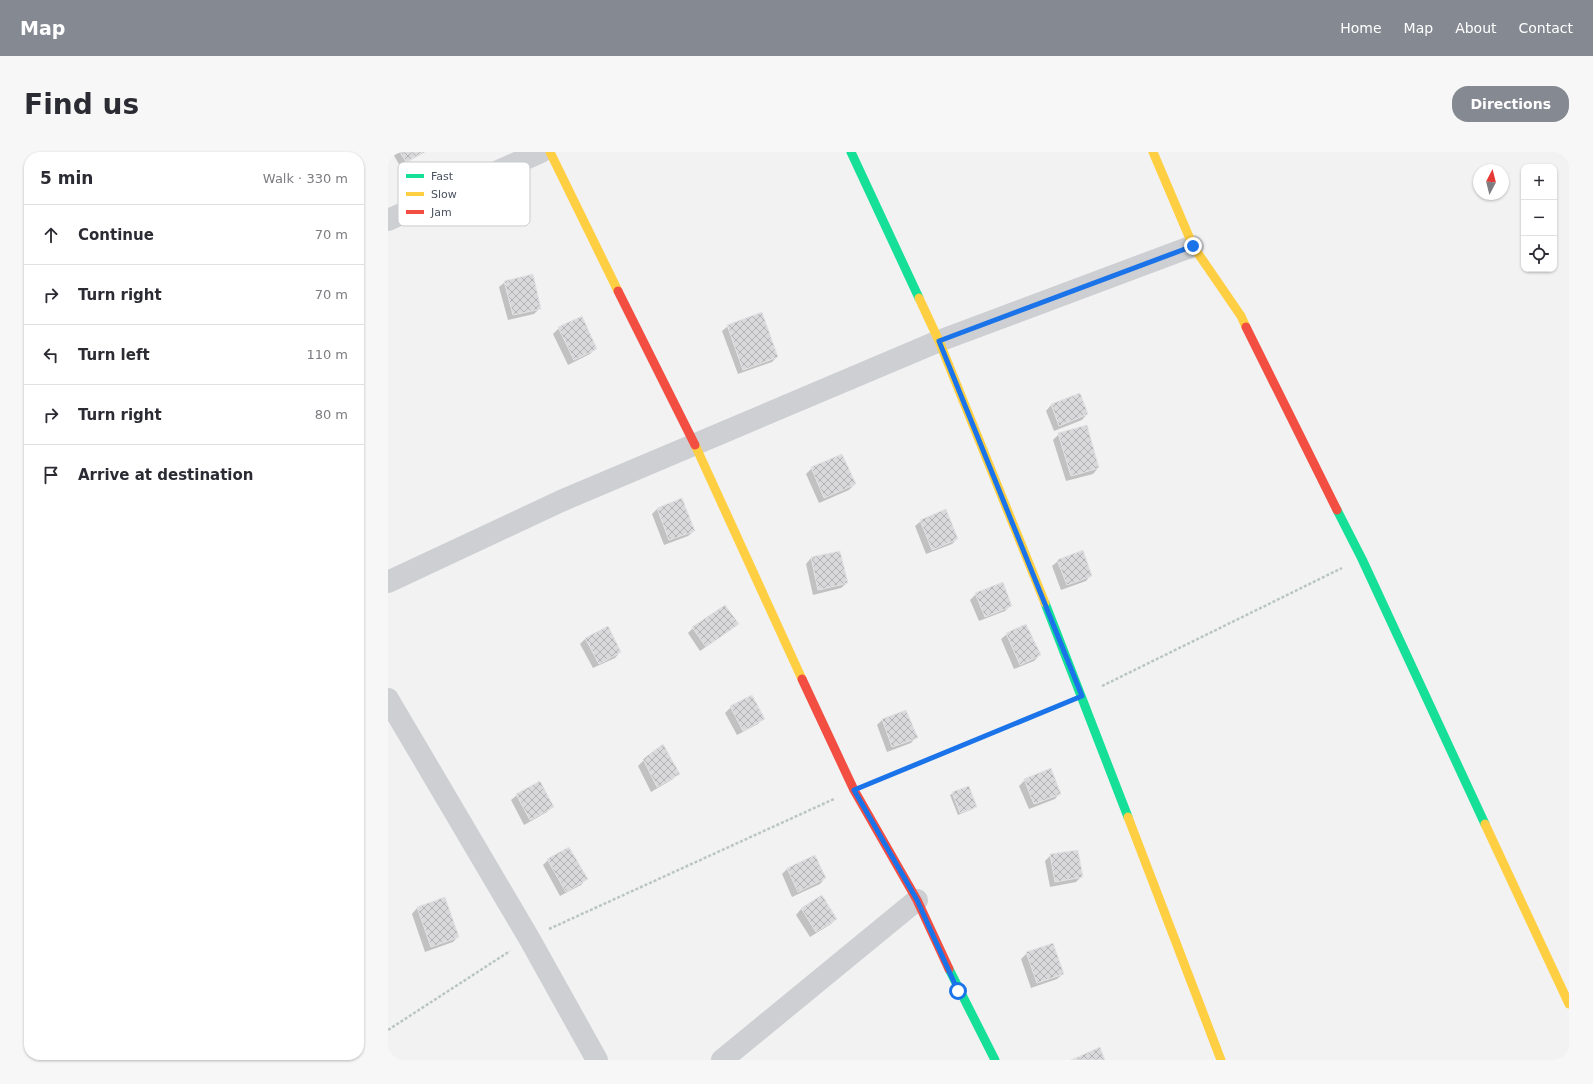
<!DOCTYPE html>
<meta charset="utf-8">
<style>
body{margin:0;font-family:"DejaVu Sans",sans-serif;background:#f7f7f7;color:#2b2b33}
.controls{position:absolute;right:12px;top:12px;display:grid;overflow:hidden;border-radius:8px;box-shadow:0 1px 3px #0004}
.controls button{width:36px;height:36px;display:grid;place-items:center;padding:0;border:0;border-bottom:1px solid #e1e1e2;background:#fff;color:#2b2b33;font:20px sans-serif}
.compass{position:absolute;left:1085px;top:12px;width:36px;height:36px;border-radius:50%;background:#fff;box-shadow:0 1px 3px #0004;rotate:7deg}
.stop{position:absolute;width:12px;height:12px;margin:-9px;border:3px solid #1a73e8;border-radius:50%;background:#fff}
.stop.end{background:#1a73e8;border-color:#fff;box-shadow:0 1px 4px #0008}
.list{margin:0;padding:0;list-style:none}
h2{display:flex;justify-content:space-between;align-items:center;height:52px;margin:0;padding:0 16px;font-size:17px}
h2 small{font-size:13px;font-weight:400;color:#7c7c81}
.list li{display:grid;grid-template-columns:26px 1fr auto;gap:12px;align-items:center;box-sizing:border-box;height:60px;padding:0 16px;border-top:1px solid #e1e1e2}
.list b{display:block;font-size:15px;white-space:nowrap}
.list em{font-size:13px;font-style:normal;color:#7c7c81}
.icon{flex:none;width:22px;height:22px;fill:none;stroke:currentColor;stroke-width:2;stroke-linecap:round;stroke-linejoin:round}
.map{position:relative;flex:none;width:1181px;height:908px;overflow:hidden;border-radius:16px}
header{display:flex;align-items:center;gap:24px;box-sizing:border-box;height:56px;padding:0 20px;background:#848992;color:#fff}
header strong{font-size:19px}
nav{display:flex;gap:22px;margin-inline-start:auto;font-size:14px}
.intro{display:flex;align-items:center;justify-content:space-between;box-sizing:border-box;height:96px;padding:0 24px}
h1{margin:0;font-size:28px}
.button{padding:10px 18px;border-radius:16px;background:#848992;color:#fff;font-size:14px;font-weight:700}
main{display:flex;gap:24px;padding:0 24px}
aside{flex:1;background:#fff;border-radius:16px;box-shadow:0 1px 3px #0004}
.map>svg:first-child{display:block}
.shadow{fill:#0003}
.building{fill:url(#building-cross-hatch);stroke:#e3e4e5}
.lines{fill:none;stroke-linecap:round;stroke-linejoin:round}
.path{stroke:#bac6c4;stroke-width:2.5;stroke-dasharray:3 2;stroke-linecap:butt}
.street{stroke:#cdcfd2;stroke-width:22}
.fast{stroke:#16e098;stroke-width:9}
.slow{stroke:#ffcf43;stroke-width:9}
.jam{stroke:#f24e42;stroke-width:9}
.route{stroke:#1a73e8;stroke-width:5}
.key{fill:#fff;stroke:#c8cbcf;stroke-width:1}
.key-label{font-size:11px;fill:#48515e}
</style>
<header>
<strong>Map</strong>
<nav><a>Home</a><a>Map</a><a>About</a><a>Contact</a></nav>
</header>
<div class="intro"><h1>Find us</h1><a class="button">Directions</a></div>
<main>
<aside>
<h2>5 min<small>Walk · 330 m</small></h2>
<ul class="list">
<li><svg class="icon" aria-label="ahead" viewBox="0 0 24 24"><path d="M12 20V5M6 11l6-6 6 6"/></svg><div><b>Continue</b></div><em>70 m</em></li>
<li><svg class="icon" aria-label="right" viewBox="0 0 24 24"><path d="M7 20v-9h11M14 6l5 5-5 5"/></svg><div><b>Turn right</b></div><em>70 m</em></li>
<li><svg class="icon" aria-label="left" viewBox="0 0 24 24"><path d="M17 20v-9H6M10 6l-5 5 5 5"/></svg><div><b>Turn left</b></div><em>110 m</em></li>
<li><svg class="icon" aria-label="right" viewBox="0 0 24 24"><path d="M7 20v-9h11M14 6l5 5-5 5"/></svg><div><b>Turn right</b></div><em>80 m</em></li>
<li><svg class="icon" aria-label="arrive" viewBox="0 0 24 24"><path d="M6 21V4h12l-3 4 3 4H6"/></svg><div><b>Arrive at destination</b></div></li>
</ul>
</aside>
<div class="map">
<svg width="1181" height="908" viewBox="0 0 1181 908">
<defs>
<pattern id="building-cross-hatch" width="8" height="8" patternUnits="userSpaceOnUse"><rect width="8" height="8" fill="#d9d9db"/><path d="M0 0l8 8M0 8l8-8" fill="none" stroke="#b2b2b5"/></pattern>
</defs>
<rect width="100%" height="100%" fill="#f2f2f2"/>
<g class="shadow">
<polygon points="4,0 37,0 12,14"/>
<polygon points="117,130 152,156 146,162 120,168 111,135"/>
<polygon points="340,174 389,205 384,210 350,222 334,179"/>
<polygon points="171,176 208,196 202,202 180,213 165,182"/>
<polygon points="692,242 699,262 694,268 666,279 658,259 663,253"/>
<polygon points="671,282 710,316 705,322 678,329 665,288"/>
<polygon points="424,316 467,332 461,338 431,351 418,322"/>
<polygon points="270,356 306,379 300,384 276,393 264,362"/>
<polygon points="533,369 569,387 564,392 538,402 527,374"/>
<polygon points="423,406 459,431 453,436 425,443 418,412"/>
<polygon points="670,409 703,423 698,429 673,438 664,414"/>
<polygon points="588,442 623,453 617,459 591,469 582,448"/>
<polygon points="349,472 344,477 312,499 300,481 305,476"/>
<polygon points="619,482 652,503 646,509 626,517 613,487"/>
<polygon points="198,486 232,500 227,506 205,516 192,492"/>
<polygon points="343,555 376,566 370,572 349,583 337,561"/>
<polygon points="494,568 528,585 523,591 499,600 489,573"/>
<polygon points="256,608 291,621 285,627 263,640 250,614"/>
<polygon points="637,628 672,641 667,647 641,657 631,634"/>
<polygon points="565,641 588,654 585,657 570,663 562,643"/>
<polygon points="129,643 165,654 159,660 136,673 123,648"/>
<polygon points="663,703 694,724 688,730 662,735 657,709"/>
<polygon points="160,708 198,727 193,733 172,744 155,713"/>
<polygon points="399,717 437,726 432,732 404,745 394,722"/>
<polygon points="434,744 448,767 443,772 422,785 408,763 413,757"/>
<polygon points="56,747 70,785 65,790 37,800 24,762 29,756"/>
<polygon points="639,801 675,822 669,827 643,836 633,807"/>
</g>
<g class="building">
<polygon points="12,0 35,0 18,10"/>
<polygon points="145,122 153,157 125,163 116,129"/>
<polygon points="374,160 390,205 355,218 339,173"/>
<polygon points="194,164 209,197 186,208 170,175"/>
<polygon points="692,241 700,262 671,274 663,252"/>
<polygon points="699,273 711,316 683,324 670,281"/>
<polygon points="454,302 468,332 436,346 423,315"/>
<polygon points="294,346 307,379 281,388 269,356"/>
<polygon points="558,357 570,387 544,398 532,368"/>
<polygon points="695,398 704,424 679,433 669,408"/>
<polygon points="452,399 460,431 430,438 423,405"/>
<polygon points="615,430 624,454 597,465 587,441"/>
<polygon points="337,453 351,472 318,495 304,475"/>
<polygon points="638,472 653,503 632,513 618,481"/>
<polygon points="220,474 233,500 211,512 197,486"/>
<polygon points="364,543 377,567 355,579 342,554"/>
<polygon points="518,558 530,586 504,595 494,567"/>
<polygon points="275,592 292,622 269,635 255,607"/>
<polygon points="663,616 673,642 646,652 636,627"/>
<polygon points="152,629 166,655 142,668 128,642"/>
<polygon points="581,634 589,655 572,661 564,640"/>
<polygon points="181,695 200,727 178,740 159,707"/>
<polygon points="690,698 695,725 667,730 662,702"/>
<polygon points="427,703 438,726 410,740 399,716"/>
<polygon points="434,743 449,767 428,780 413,756"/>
<polygon points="57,745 71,785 43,795 29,755"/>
<polygon points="665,791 676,822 649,831 638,800"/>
<polygon points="712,895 717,908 683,908"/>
</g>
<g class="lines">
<g class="path">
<polyline points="714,534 954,416"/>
<polyline points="487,629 673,553"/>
<polyline points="161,777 446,647"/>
<polyline points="0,878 122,799"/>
</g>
<g class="street">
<polyline points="0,68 153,0"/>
<polyline points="0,430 173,349 551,189 805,94"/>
<polyline points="0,547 141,786 209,908"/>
<polyline points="334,908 529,748"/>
</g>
<g class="fast">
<polyline points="463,0 531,146"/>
<polyline points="949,358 974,407 1097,672"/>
<polyline points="657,451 740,665"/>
<polyline points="561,817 607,908"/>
</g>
<g class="slow">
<polyline points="162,0 230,139"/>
<polyline points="765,0 805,94 853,164 858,175"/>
<polyline points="531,146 551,189 657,451"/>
<polyline points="307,293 414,527"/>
<polyline points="740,665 833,908"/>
<polyline points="1097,672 1181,852"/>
</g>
<g class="jam">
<polyline points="230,139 307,293"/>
<polyline points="858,175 949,358"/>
<polyline points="414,527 466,638 529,748 561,817"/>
</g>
</g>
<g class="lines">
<polyline class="route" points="570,839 529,748 466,638 694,544 551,189 805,94"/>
</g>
<rect x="10" y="10" width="132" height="64" rx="6" class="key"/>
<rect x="18" y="22" width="18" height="4" fill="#16e098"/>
<rect x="18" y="40" width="18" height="4" fill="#ffcf43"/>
<rect x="18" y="58" width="18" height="4" fill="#f24e42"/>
<g class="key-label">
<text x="43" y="28">Fast</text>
<text x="43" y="46">Slow</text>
<text x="43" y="64">Jam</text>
</g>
</svg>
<div class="controls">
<button>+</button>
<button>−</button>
<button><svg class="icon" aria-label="locate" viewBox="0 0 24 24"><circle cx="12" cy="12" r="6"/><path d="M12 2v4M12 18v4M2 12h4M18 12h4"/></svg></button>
</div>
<svg class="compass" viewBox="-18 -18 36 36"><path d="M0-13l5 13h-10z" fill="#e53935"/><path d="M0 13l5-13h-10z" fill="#7c7c81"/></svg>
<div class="stop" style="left:570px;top:839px"></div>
<div class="stop end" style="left:805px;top:94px"></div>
</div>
</main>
